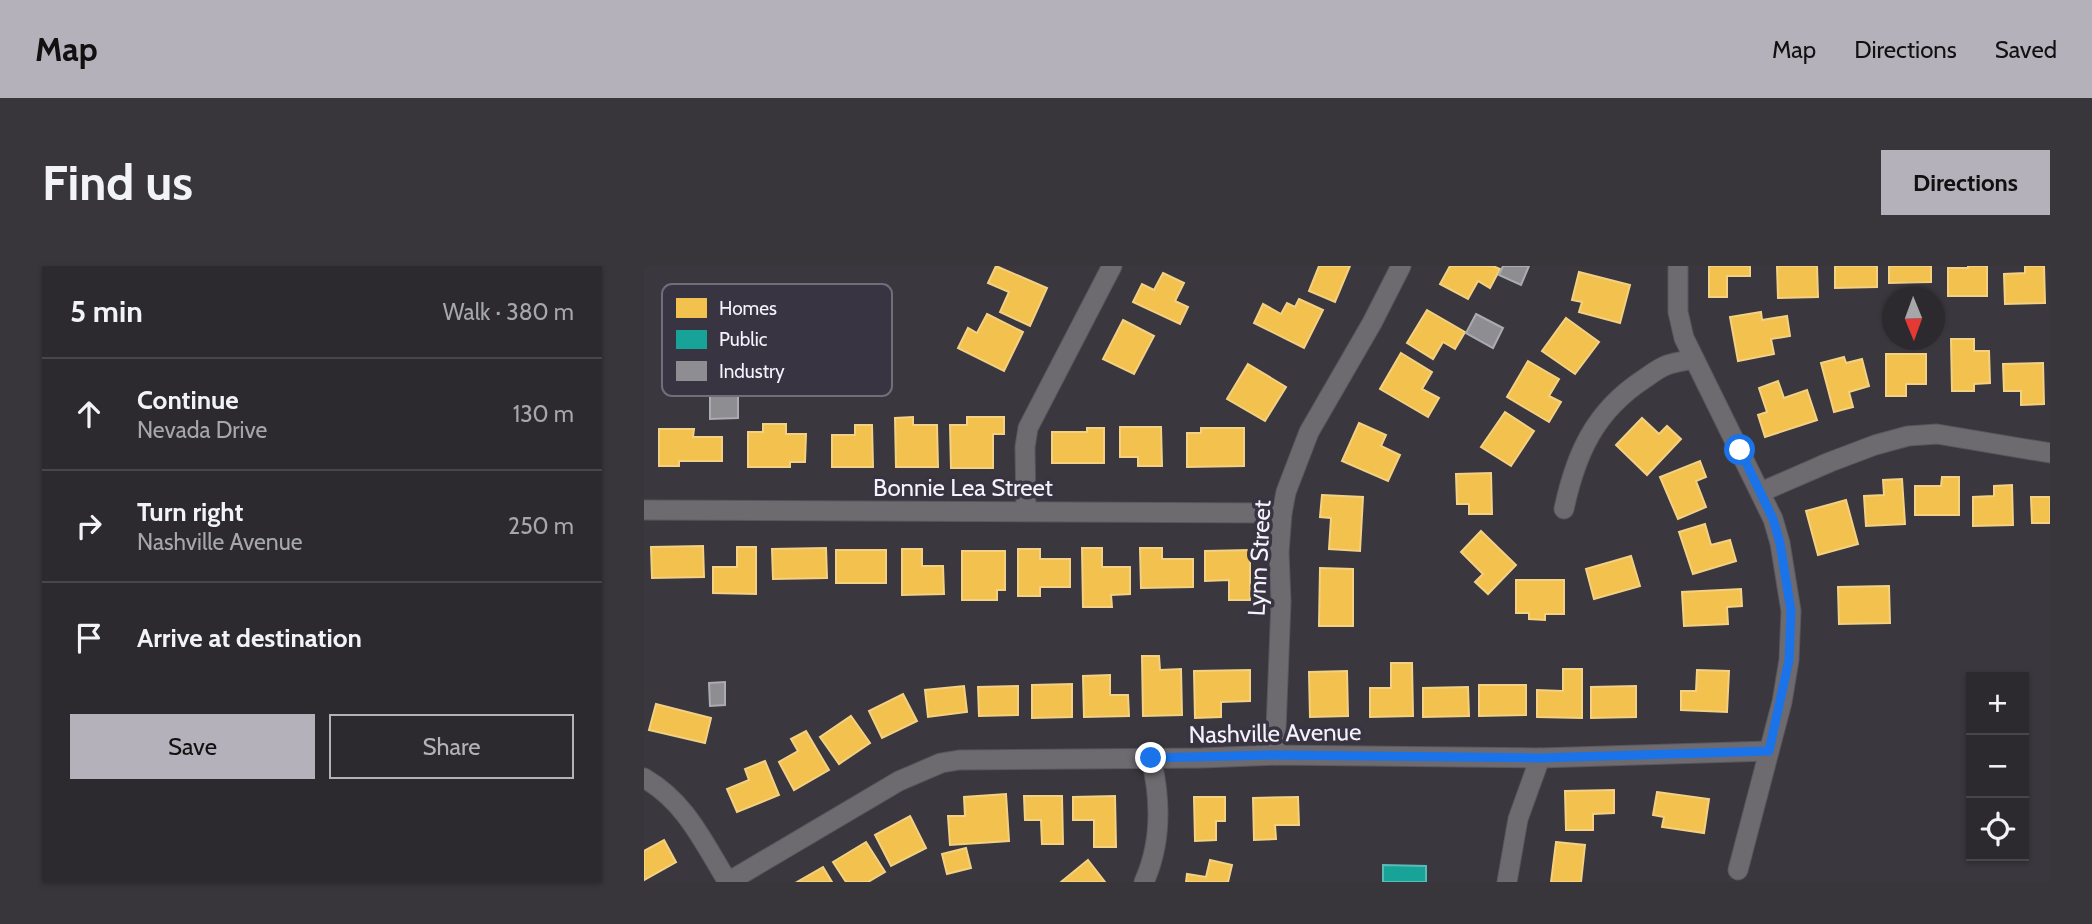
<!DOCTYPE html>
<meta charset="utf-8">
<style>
body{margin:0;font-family:Cabin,sans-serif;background:#38363a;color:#f1f3f6}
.controls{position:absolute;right:21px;bottom:21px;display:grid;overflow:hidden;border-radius:0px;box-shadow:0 2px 5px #0004}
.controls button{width:63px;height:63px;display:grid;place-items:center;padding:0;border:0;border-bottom:2px solid #48464a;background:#2c2a2e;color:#f1f3f6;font:35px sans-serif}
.compass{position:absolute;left:1238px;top:21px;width:63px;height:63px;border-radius:50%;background:#2c2a2e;box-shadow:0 2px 5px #0004;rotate:179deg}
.stop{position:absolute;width:21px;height:21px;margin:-16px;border:5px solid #1a73e8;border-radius:50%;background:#fff}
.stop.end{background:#1a73e8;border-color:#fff;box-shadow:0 2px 7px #0008}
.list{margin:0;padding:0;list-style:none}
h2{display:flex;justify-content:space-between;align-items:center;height:91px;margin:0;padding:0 28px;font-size:30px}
h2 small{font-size:23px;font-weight:400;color:#a6a7aa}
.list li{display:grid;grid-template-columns:46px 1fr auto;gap:21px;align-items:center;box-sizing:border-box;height:112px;padding:0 28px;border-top:2px solid #48464a}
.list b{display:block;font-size:26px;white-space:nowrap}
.list p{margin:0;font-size:23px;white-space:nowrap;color:#a6a7aa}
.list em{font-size:23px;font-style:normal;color:#a6a7aa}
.actions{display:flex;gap:14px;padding:21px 28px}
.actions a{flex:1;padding:16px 0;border:2px solid #b4b1ba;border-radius:0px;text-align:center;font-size:24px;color:#b4b1ba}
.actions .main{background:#b4b1ba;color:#111}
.icon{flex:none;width:38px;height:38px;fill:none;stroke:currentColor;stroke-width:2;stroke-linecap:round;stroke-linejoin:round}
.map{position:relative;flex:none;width:1406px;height:616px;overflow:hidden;border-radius:0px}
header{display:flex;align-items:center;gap:42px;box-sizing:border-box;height:98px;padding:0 35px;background:#b4b1ba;color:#111}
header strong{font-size:33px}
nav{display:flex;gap:38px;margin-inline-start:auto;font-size:24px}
.intro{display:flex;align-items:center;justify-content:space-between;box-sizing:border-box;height:168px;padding:0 42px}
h1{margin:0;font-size:49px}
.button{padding:18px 32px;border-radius:0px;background:#b4b1ba;color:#111;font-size:24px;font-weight:700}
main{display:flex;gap:42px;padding:0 42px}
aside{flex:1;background:#2c2a2e;border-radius:0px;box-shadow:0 2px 5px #0004}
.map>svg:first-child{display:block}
.homes{fill:#f2c14e;stroke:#f3d082;stroke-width:2}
.public{fill:#17a398;stroke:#5abbb6;stroke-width:2}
.industry{fill:#8d8d92;stroke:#acabb2;stroke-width:2}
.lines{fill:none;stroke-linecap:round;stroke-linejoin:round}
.minor-casing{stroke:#58575d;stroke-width:21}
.minor{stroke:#6d6b70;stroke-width:19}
.route{stroke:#1a73e8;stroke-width:9}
.labels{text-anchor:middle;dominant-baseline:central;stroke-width:7;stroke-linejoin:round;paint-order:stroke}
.street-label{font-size:24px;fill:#f5f2fc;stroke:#393442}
.key{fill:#393442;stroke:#716d7a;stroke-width:2}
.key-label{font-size:19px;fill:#f5f2fc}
</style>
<header>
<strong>Map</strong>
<nav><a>Map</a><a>Directions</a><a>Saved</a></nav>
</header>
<div class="intro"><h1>Find us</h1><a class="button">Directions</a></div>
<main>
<aside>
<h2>5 min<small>Walk · 380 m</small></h2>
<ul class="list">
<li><svg class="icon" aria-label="ahead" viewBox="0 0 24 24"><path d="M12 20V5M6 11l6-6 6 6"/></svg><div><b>Continue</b><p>Nevada Drive</p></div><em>130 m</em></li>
<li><svg class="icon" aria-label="right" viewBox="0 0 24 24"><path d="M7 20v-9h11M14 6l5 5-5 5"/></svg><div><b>Turn right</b><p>Nashville Avenue</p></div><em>250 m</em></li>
<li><svg class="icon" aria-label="arrive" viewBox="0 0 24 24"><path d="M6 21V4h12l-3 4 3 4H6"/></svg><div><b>Arrive at destination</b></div></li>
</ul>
<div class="actions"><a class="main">Save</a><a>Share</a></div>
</aside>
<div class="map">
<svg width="1406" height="616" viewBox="0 0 1406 616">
<rect width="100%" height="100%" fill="#3a383e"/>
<g class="homes">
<polygon points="352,0 403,22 386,60 356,46 365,26 344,17"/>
<polygon points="675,0 706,0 691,36 665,25"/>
<polygon points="806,0 849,0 856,3 846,22 834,15 824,33 796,18"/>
<polygon points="1065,0 1106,0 1106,10 1083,10 1083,31 1065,31"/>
<polygon points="1133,0 1173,0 1174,31 1134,32"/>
<polygon points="1191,0 1233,0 1233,21 1191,22"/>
<polygon points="1245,0 1287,0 1287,16 1245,17"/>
<polygon points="1324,0 1343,0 1343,30 1304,30 1304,2 1324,2"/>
<polygon points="1381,0 1400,0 1401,37 1361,38 1360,8 1381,7"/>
<polygon points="935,6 986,19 976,57 935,46 938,36 928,34"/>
<polygon points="519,7 540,17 531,35 544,41 536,58 489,36 498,18 510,24"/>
<polygon points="655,33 679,44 660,82 610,57 619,38 637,48 643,37 651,41"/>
<polygon points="783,44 821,66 811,83 799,76 789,93 763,77"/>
<polygon points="1117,46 1118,54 1143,50 1146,70 1127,73 1130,88 1094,95 1086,51"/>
<polygon points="343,48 379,66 360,105 314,82 324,62 333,67"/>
<polygon points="922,52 955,76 931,108 898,85"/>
<polygon points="479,54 510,70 490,108 459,93"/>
<polygon points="1307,73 1330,73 1330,85 1345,85 1346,117 1330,118 1330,125 1308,125"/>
<polygon points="757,87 788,106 778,123 795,132 784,151 736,123"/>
<polygon points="1242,88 1282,88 1282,118 1262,118 1262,130 1242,130"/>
<polygon points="1200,91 1202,97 1218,93 1225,120 1205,126 1209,141 1190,146 1177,97"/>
<polygon points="884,95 915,113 905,130 917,136 905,156 863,131"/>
<polygon points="1399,97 1400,138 1377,139 1377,125 1360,125 1359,98"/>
<polygon points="604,98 642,121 621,155 583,133"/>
<polygon points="1134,115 1140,132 1163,124 1173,154 1121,171 1114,149 1123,146 1115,122"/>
<polygon points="861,146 890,165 867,200 837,181"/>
<polygon points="269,151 269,159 293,159 294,201 252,201 251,152"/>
<polygon points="323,151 360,151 360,168 349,168 349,202 307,202 306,159 323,159"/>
<polygon points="998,152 1015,168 1023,160 1037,173 1003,209 972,179"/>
<polygon points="715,157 742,169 737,180 756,189 744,215 698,195"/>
<polygon points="119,158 142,158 142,168 162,168 161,196 146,196 146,201 104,201 104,166 119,166"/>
<polygon points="211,159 228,159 229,201 188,201 188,169 211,169"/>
<polygon points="476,161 517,161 518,200 494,200 494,191 476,191"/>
<polygon points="443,162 460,162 460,197 408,197 408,166 443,166"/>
<polygon points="557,162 600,162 600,200 543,201 543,167 557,167"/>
<polygon points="15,163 50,163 49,171 78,171 78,195 35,195 35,200 15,200"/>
<polygon points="1056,195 1062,211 1052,215 1062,241 1034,253 1016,211"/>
<polygon points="847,207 848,248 825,248 825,238 813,238 812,208"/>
<polygon points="1298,211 1315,211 1315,249 1271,249 1271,220 1297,220"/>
<polygon points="1258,213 1261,258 1222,260 1220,230 1240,229 1239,214"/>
<polygon points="1368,219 1369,259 1329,260 1329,231 1350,230 1350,220"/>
<polygon points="678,229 719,231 716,285 685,283 687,252 676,251"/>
<polygon points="1387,231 1406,231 1406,257 1388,257"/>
<polygon points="1202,234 1214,278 1174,289 1162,245"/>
<polygon points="1061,258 1067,279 1086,274 1092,295 1049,308 1035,266"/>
<polygon points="837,265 872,299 844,328 831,316 839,308 817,286"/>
<polygon points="59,280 60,311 8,312 7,281"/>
<polygon points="93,281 112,281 112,328 69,327 69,301 93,301"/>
<polygon points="182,282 183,312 129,313 128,283"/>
<polygon points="438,282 458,282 458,301 486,301 486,328 467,329 468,341 439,341"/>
<polygon points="496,282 518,282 518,293 549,293 549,321 497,322"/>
<polygon points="258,283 278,283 278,300 299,300 300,328 258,329"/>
<polygon points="374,283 396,283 396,293 426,293 426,321 396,321 396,330 374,330"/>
<rect x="192" y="284" width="50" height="33"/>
<polygon points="606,284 606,334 585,334 585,314 561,315 561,285"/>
<polygon points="318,285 361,285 361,324 353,324 353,334 318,334"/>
<polygon points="987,290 996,320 950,333 942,303"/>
<polygon points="676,302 709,303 709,360 675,360"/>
<polygon points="872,314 920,314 920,348 901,348 901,354 885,353 885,347 872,347"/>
<polygon points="1245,320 1246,357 1195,358 1194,321"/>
<polygon points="1097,323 1098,340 1083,341 1084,358 1040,360 1038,326"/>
<polygon points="498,390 515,390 516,404 537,403 538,449 499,450"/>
<polygon points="747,397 768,397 769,450 726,451 726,422 747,422"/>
<polygon points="919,403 938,403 938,452 893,451 893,424 919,425"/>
<polygon points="606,404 606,435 577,436 577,451 551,452 550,405"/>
<polygon points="1053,404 1085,405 1083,446 1037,444 1037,425 1052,425"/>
<polygon points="703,405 704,450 666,451 665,406"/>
<polygon points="466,409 466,429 484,429 485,450 440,451 439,410"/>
<polygon points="428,418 428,451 388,452 388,419"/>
<polygon points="835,419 882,419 882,449 835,450"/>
<polygon points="320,420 323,446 284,451 281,424"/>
<polygon points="374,420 374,449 335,450 334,421"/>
<polygon points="992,420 992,451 947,452 947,421"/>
<polygon points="824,421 825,450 779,451 779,422"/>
<polygon points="259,428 273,455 238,472 225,445"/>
<polygon points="12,438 67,452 61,477 5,464"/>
<polygon points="207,450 226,477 195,498 176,471"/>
<polygon points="162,465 185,504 150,524 135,496 154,485 147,473"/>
<polygon points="121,495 135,529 93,546 83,523 105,514 101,503"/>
<polygon points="970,524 970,547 949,548 949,564 922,564 921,525"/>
<polygon points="1013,526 1065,533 1060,567 1018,561 1020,551 1009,549"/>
<polygon points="362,528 365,575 306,579 304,550 321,550 320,531"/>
<polygon points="380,530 418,530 419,578 398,578 397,554 381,554"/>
<polygon points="471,530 472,581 450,581 450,554 429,554 429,531"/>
<polygon points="550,531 581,531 581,555 572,555 572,574 551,575"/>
<polygon points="654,531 655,559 631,559 632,573 610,574 609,532"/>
<polygon points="266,550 282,582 247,600 231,569"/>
<polygon points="20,574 32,596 0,614 0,585"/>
<polygon points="222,576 241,606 224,616 202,616 189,596"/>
<polygon points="912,576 941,579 937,616 907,616"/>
<polygon points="322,582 327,602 303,608 298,588"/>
<polygon points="444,594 461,616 417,616"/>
<polygon points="566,594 588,599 584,616 542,616 543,608 562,611"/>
<polygon points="179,601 188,616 153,616"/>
</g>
<polygon class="public" points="739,599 782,600 782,616 739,616"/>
<g class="industry">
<polygon points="859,0 885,0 877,19 855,9"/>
<polygon points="832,48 859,62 849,82 822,67"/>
<polygon points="66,129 94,129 94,152 66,153"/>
<polygon points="81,416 81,439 66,440 65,417"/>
</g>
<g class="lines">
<defs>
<g id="minor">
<polyline points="1034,0 1034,46 1040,72 1129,253 1136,277 1147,345 1145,394 1138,436 1094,604"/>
<polyline points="1117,226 1186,196 1231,179 1264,170 1293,168 1406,187"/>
<path d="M920,243C932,187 951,145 1000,113C1007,108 1015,102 1023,99C1032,96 1041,95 1050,93"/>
<polyline points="0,244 638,247"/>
<polyline points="382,245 381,181 384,162 468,0"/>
<polyline points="631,489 637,336 635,286 638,247 642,226 665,166 728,57 757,0"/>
<path d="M0,512C42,536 59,576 84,616"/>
<polyline points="84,616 255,515 297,497 315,494 558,492 631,489 896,492 1125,485"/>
<path d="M500,616C518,576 517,534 507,492"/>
<polyline points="863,616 874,553 896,492"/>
</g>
</defs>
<use href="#minor" class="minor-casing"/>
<use href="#minor" class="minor"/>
</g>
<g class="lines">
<polyline class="route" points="507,492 631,489 896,492 1125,485 1145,394 1147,345 1136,277 1129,253 1096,184"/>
</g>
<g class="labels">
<g class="street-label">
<text x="319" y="221">Bonnie Lea Street</text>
<text transform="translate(615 292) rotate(-87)">Lynn Street</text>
<text transform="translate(631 467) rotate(-1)">Nashville Avenue</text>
</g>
</g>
<rect x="18" y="18" width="230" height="112" rx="10" class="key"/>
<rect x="32" y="32" width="31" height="20" fill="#f2c14e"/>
<rect x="32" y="64" width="31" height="19" fill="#17a398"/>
<rect x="32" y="95" width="31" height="20" fill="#8d8d92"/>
<g class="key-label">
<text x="75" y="49">Homes</text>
<text x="75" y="80">Public</text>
<text x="75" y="112">Industry</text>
</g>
</svg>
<div class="controls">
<button>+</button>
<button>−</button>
<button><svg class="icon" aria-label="locate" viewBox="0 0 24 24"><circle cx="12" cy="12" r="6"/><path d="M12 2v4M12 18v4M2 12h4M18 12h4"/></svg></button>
</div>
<svg class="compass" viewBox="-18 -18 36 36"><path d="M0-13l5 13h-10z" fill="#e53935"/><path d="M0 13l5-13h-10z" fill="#a6a7aa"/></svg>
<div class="stop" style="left:1096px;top:184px"></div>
<div class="stop end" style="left:507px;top:492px"></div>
</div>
</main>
